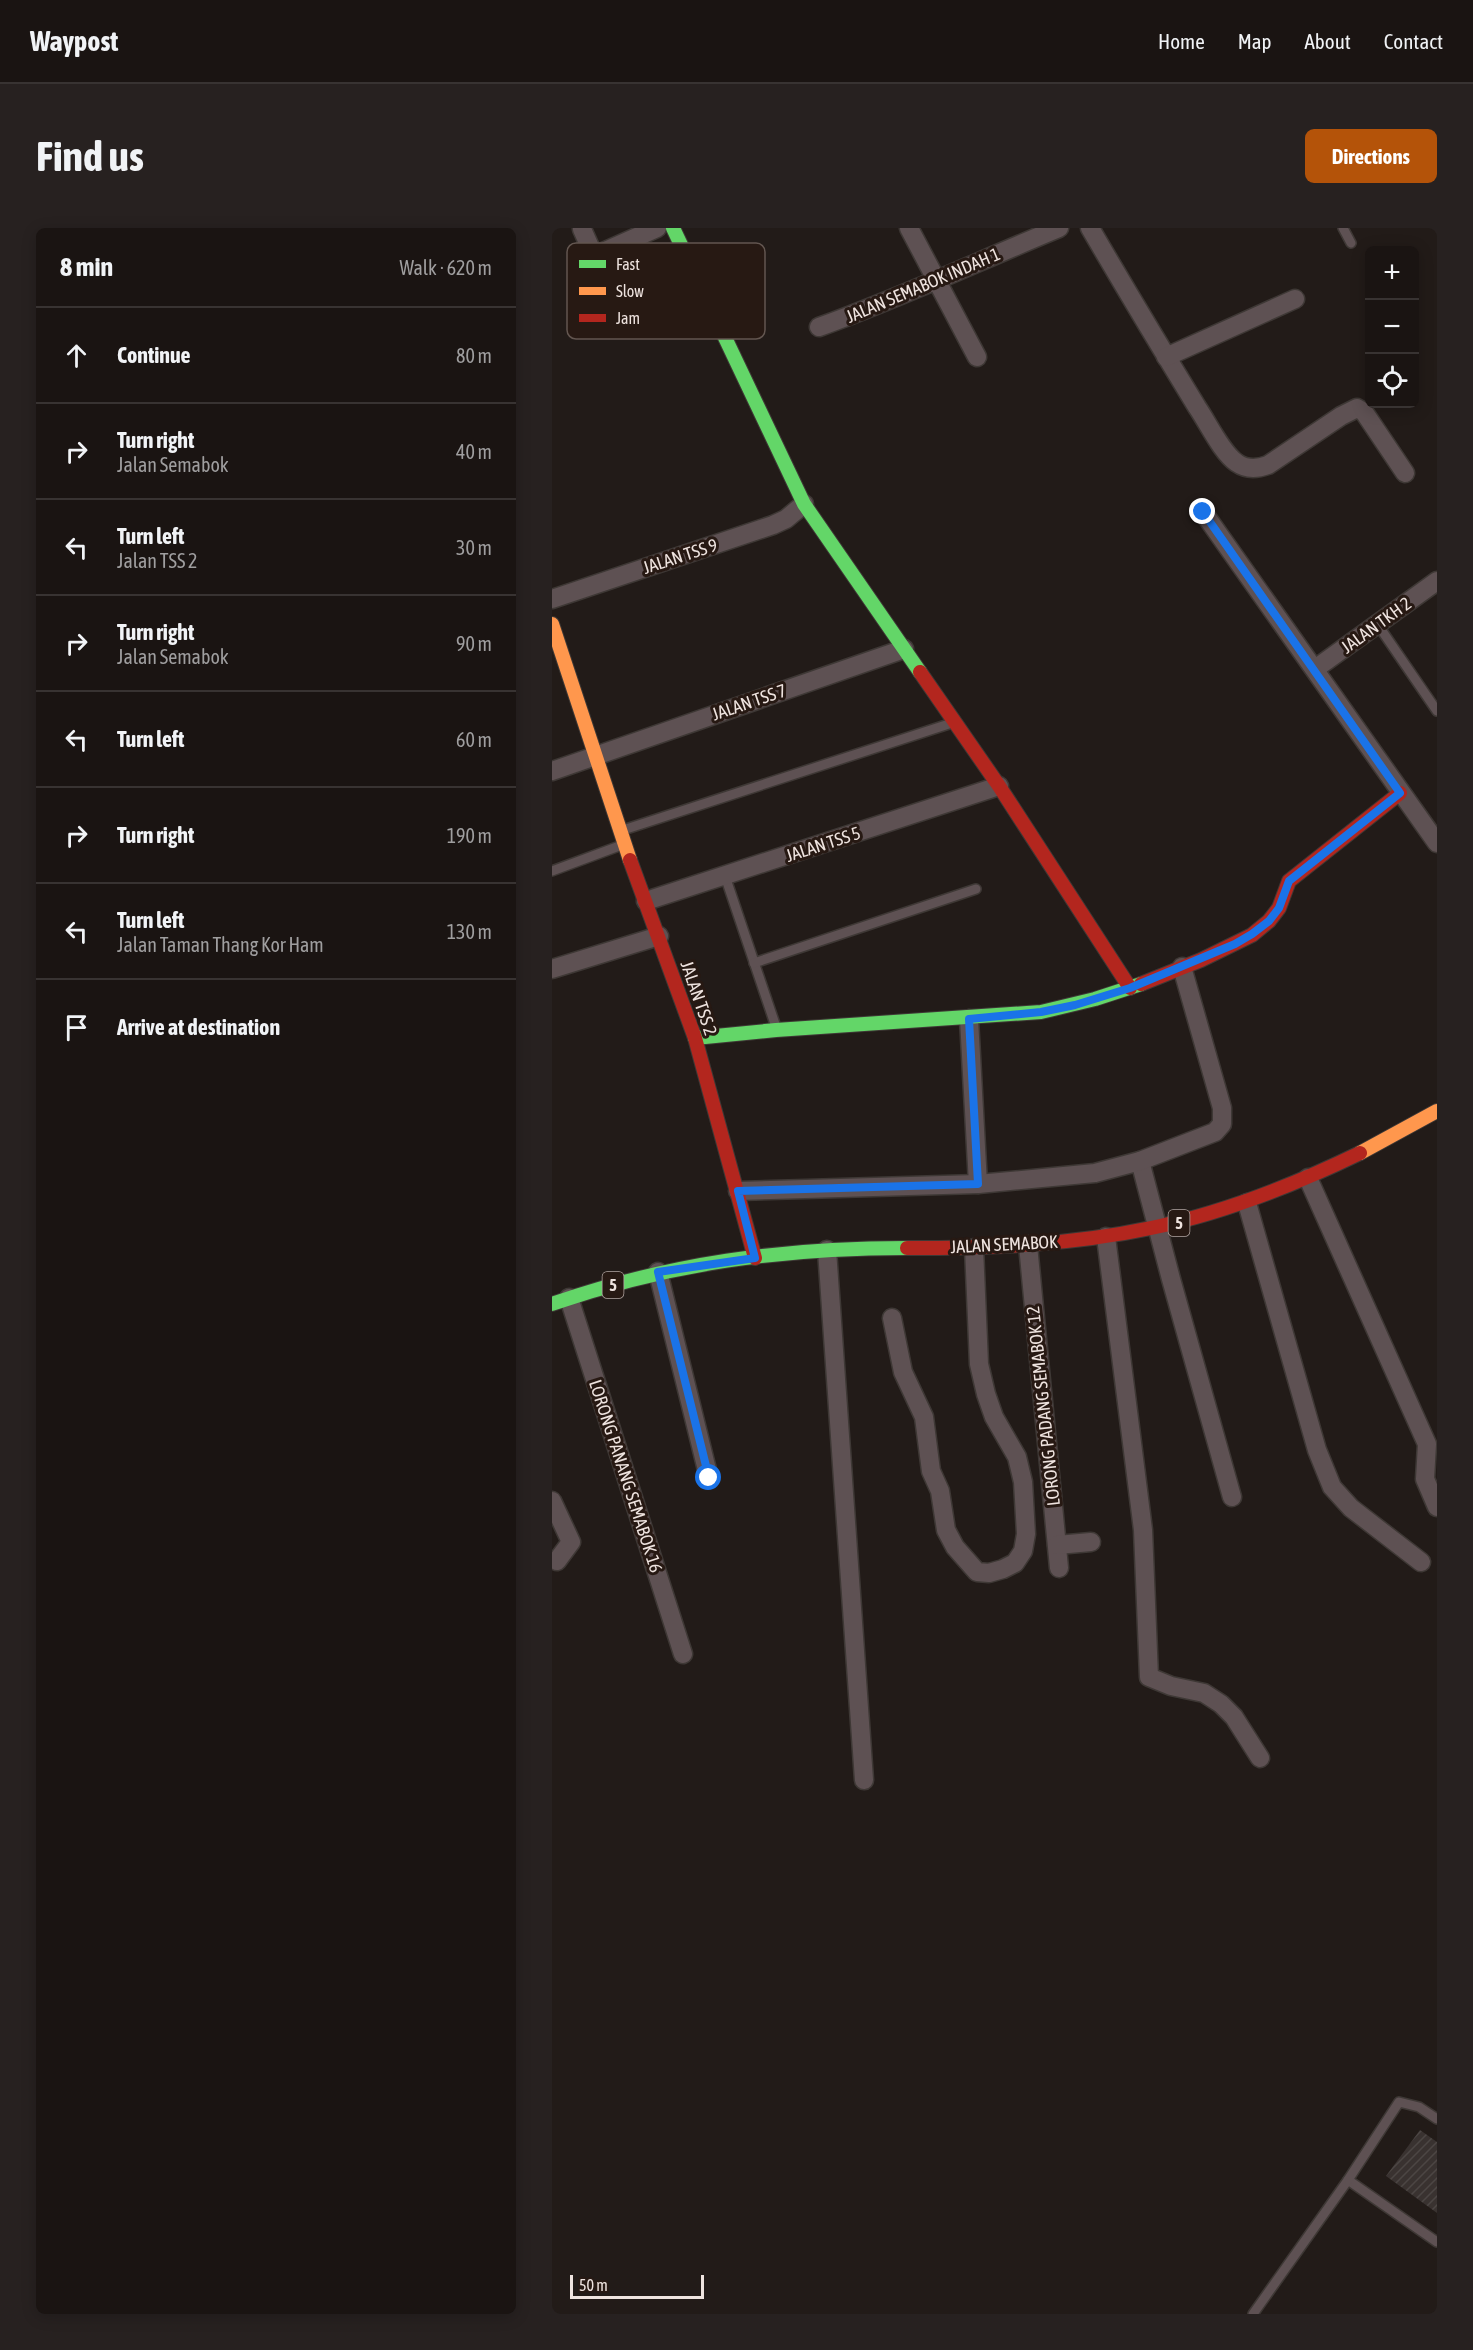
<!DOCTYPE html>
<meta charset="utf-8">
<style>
body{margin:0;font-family:"Asap Condensed",sans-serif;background:#272120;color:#f1f3f6}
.controls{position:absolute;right:18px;top:18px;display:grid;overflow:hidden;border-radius:9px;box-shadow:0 3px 15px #0003}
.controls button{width:54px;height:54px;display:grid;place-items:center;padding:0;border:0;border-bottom:2px solid #383332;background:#1a1412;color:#f1f3f6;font:30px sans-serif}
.scale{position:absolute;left:18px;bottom:15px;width:134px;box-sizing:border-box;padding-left:6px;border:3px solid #eee3df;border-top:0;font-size:16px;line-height:21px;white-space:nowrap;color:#eee3df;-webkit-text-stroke:4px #271913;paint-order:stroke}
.stop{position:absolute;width:18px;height:18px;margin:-14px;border:4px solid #1a73e8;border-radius:50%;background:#fff}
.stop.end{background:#1a73e8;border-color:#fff;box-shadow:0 2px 6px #0008}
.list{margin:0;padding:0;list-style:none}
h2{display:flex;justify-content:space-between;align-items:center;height:78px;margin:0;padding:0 24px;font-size:26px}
h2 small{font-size:20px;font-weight:400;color:#9f9e9f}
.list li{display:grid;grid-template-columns:39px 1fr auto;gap:18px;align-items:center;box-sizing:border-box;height:96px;padding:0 24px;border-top:2px solid #383332}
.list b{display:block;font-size:22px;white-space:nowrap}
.list p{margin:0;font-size:20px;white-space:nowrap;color:#9f9e9f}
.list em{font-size:20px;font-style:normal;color:#9f9e9f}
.icon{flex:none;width:33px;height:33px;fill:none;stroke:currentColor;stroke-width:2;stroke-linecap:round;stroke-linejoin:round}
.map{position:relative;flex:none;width:885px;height:2086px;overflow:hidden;border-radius:9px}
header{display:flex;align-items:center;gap:36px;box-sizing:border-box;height:84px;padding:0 30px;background:#1a1412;border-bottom:2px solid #383332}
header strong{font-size:28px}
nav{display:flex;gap:33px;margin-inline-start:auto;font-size:21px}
.intro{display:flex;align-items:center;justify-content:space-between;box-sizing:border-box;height:144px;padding:0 36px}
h1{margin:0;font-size:42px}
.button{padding:15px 27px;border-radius:9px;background:#b45309;color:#fff;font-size:21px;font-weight:700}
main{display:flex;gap:36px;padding:0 36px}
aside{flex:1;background:#1a1412;border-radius:9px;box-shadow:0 3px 15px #0003}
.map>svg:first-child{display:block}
.building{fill:url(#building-hatch)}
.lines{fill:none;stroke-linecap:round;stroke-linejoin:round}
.lane-casing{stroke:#3e3835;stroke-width:12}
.street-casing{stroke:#3e3835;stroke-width:21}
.fast-casing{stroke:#3e3835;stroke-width:16}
.slow-casing{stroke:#3e3835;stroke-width:16}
.jam-casing{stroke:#3e3835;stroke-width:16}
.lane{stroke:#5e5153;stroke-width:9}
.street{stroke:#5e5153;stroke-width:18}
.fast{stroke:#63d668;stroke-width:14}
.slow{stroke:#ff974d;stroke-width:14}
.jam{stroke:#b3261e;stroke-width:14}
.route{stroke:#1a73e8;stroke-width:8}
.labels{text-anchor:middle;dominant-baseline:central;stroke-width:6;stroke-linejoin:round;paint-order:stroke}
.shield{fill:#271913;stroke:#b2a6a2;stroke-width:1.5}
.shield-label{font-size:16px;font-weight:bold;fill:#eee3df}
.street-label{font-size:18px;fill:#eee3df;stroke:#271913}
.key{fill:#271913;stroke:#635650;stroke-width:1.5}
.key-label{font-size:16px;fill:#eee3df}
</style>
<header>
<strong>Waypost</strong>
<nav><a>Home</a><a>Map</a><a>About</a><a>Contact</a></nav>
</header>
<div class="intro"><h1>Find us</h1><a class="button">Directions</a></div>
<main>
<aside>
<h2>8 min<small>Walk · 620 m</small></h2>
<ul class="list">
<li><svg class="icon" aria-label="ahead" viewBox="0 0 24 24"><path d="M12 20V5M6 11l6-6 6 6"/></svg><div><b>Continue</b></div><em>80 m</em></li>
<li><svg class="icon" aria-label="right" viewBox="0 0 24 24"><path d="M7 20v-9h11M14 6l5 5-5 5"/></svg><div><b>Turn right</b><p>Jalan Semabok</p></div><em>40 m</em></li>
<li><svg class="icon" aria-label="left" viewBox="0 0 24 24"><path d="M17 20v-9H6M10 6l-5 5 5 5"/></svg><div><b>Turn left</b><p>Jalan TSS 2</p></div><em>30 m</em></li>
<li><svg class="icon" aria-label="right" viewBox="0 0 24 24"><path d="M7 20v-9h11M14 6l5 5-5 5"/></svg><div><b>Turn right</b><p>Jalan Semabok</p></div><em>90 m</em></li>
<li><svg class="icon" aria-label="left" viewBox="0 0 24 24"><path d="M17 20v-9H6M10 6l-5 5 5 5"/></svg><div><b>Turn left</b></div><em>60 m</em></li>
<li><svg class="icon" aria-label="right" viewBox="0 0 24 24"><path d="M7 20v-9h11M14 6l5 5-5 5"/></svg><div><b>Turn right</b></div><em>190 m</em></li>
<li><svg class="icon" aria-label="left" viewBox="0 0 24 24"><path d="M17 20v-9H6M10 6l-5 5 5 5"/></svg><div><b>Turn left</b><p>Jalan Taman Thang Kor Ham</p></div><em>130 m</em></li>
<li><svg class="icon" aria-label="arrive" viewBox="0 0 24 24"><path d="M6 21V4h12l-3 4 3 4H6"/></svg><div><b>Arrive at destination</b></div></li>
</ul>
</aside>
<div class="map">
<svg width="885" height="2086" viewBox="0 0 885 2086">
<defs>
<pattern id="building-hatch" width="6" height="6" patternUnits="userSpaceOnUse" patternTransform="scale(1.5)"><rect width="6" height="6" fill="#393230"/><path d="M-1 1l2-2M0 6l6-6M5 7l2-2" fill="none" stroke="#4c4644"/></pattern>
</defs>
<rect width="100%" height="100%" fill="#221b18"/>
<polygon class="building" points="868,1902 885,1914 885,1985 834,1948"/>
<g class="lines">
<defs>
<g id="lane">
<polyline points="791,0 799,15"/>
<polyline points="826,397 885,483"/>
<polyline points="68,603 400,495"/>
<polyline points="0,643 70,617"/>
<polyline points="173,648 224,799"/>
<polyline points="202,735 424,661"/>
<polyline points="796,1952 885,2014"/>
<polyline points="701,2086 796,1952 847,1874 867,1879 885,1891"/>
</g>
<g id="street">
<polyline points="357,0 425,129"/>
<path d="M538,0C573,60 609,120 645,179C656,195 670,225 685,235C695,242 705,241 716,237L789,188L805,180L812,184L853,245"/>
<polyline points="30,1 42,28 105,0"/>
<path d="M267,99C348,70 427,33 507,0"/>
<polyline points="614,129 743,71"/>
<polyline points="651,284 885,615"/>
<polyline points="0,371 221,297 234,291 252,276"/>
<polyline points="763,441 885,353"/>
<polyline points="0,543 352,421"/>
<polyline points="94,673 447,558"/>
<polyline points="0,741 107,708"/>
<polyline points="417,791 426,956"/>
<polyline points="588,933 619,1051 680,1269"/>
<polyline points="756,950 875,1216 873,1251 885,1279"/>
<polyline points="186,963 426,956 543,945 588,933 663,904 670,896 670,880 630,739"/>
<polyline points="695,975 765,1222 780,1259 799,1280 869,1334"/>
<polyline points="554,1009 591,1302 597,1449 619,1458 652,1465 669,1476 682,1489 708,1530"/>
<polyline points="476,1017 507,1340"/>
<polyline points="275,1022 312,1552"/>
<polyline points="106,1044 157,1250"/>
<polyline points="17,1070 131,1426"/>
<polyline points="340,1090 351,1144 372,1189 379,1243 388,1263 394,1302 403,1319 425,1344 437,1345 451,1341 463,1335 471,1323 474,1306 471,1254 465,1229 442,1189 434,1166 427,1136 422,1020"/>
<polyline points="0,1273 19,1314 5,1333"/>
<polyline points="505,1317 539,1314"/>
</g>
<g id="fast">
<polyline points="121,0 252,276 368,444"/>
<polyline points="143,810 224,802 489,784 543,771 589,756"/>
<path d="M0,1076C118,1035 230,1020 355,1020"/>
</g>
<g id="slow">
<polyline points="0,396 78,632"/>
<polyline points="808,925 885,883"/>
</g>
<g id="jam">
<polyline points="368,444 447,558 578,760"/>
<polyline points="78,632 143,810 203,1030"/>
<polyline points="589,756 649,732 700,707 717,693 727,680 737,653 848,565"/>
<path d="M355,1020C437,1020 519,1017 599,1000C672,985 742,957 808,925"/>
</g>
</defs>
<use href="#lane" class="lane-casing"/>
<use href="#street" class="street-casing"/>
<use href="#fast" class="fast-casing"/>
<use href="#slow" class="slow-casing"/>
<use href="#jam" class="jam-casing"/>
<use href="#lane" class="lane"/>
<use href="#street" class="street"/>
<use href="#fast" class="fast"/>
<use href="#slow" class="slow"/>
<use href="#jam" class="jam"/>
</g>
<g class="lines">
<polyline class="route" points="157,1250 106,1044 203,1030 186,963 426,956 417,791 489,784 523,777 578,760 683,716 700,706 717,693 727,680 737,653 848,565 651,284"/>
</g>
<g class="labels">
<g class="shield">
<rect x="616.5" y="982" width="21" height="26" rx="4.5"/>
<rect x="50.5" y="1044" width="21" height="26" rx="4.5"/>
</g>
<g class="shield-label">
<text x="627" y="995">5</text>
<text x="61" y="1057">5</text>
</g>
<g class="street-label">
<text transform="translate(371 57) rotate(-23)">JALAN SEMABOK INDAH 1</text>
<text transform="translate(128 328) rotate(-18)">JALAN TSS 9</text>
<text transform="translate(824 397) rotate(-36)">JALAN TKH 2</text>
<text transform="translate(197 474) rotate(-19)">JALAN TSS 7</text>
<text transform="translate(271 616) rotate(-18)">JALAN TSS 5</text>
<text transform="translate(147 770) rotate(71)">JALAN TSS 2</text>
<text transform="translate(452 1016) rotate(-3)">JALAN SEMABOK</text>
<text transform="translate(491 1178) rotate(-96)">LORONG PADANG SEMABOK 12</text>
<text transform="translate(74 1248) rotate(72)">LORONG PANANG SEMABOK 16</text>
</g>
</g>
<rect x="15" y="15" width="198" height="96" rx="9" class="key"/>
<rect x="27" y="32" width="27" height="8" fill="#63d668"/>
<rect x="27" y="59" width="27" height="8" fill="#ff974d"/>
<rect x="27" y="86" width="27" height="8" fill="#b3261e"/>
<g class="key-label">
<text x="64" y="42">Fast</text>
<text x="64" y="69">Slow</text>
<text x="64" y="96">Jam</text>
</g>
</svg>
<div class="controls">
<button>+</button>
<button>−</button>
<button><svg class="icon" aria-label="locate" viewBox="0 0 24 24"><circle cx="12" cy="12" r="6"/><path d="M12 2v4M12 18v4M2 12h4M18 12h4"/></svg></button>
</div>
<div class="scale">50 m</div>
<div class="stop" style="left:157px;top:1250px"></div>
<div class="stop end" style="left:651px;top:284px"></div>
</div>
</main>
